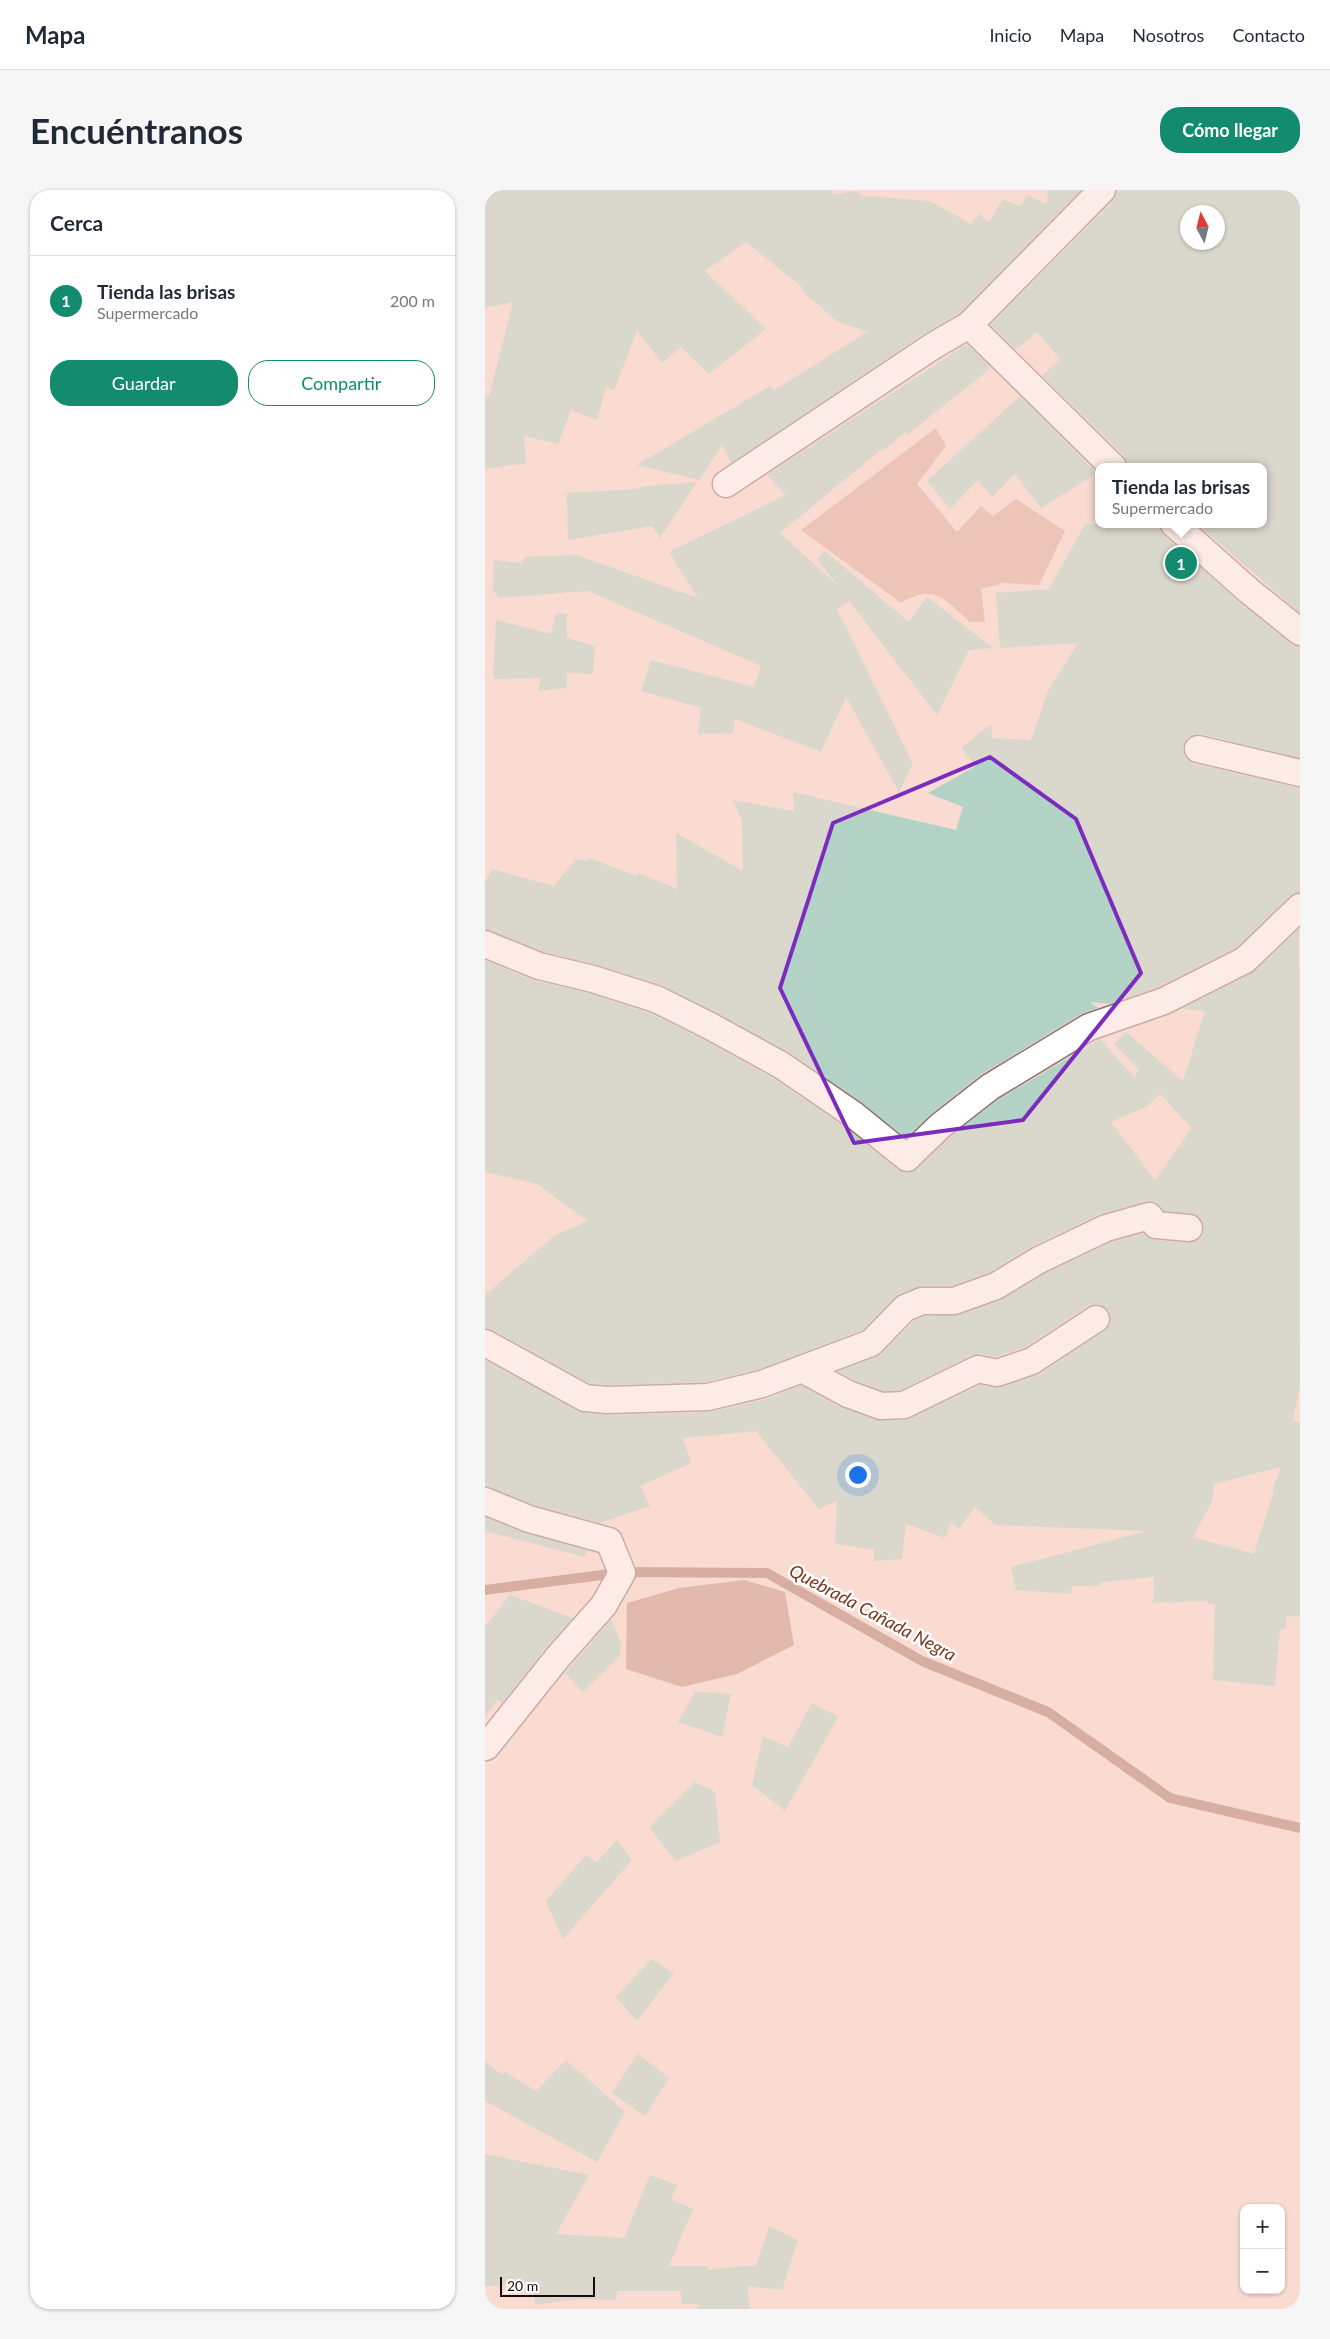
<!DOCTYPE html>
<html lang="es">
<meta charset="utf-8">
<style>
body{margin:0;font-family:Lato,sans-serif;background:#f6f6f7;color:#1f2937}
.controls{position:absolute;right:15px;bottom:15px;display:grid;overflow:hidden;border-radius:10px;box-shadow:0 1px 4px #0004}
.controls button{width:45px;height:45px;display:grid;place-items:center;padding:0;border:0;border-bottom:1px solid #e0e1e3;background:#fff;color:#1f2937;font:25px sans-serif}
.compass{position:absolute;left:695px;top:15px;width:45px;height:45px;border-radius:50%;background:#fff;box-shadow:0 1px 4px #0004;rotate:353deg}
.scale{position:absolute;left:15px;bottom:12px;width:95px;box-sizing:border-box;padding-left:5px;border:2px solid #160c09;border-top:0;font-size:14px;line-height:18px;white-space:nowrap;color:#160c09;-webkit-text-stroke:4px #fff;paint-order:stroke}
.you{position:absolute;left:372px;top:1284px;width:18px;height:18px;margin:-12px;border:4px solid #fff;border-radius:50%;background:#1a73e8;box-shadow:0 0 0 8px #1a73e833}
.badge{display:grid;place-items:center;width:32px;height:32px;border-radius:50%;background:#128b6e;color:#fff;font-size:16px;font-weight:700}
.pin{position:absolute;translate:-50% -50%;border:2px solid #fff;box-shadow:0 1px 5px #0006}
.popup{position:absolute;left:610px;top:273px;width:172px;height:65px;box-sizing:border-box;display:grid;place-content:center;border-radius:10px;background:#fff;filter:drop-shadow(0 1px 4px #0005);font-size:16px;white-space:nowrap;color:#747a83}
.popup b{font-size:19px;color:#1f2937}
.popup::after{content:'';position:absolute;left:50%;top:100%;margin-left:-10px;border:10px solid transparent;border-top-color:#fff}
.list{margin:0;padding:0;list-style:none}
h2{display:flex;justify-content:space-between;align-items:center;height:65px;margin:0;padding:0 20px;font-size:21px}
h2 small{font-size:16px;font-weight:400;color:#747a83}
.list li{display:grid;grid-template-columns:32px 1fr auto;gap:15px;align-items:center;box-sizing:border-box;height:90px;padding:0 20px;border-top:1px solid #e0e1e3}
.list b{display:block;font-size:19px;white-space:nowrap}
.list p{margin:0;font-size:16px;white-space:nowrap;color:#747a83}
.list em{font-size:16px;font-style:normal;color:#747a83}
.actions{display:flex;gap:10px;padding:15px 20px}
.actions a{flex:1;padding:11px 0;border:1px solid #128b6e;border-radius:20px;text-align:center;font-size:18px;color:#128b6e}
.actions .main{background:#128b6e;color:#fff}
.map{position:relative;flex:none;width:815px;height:2119px;overflow:hidden;border-radius:20px}
header{display:flex;align-items:center;gap:30px;box-sizing:border-box;height:70px;padding:0 25px;background:#fff;border-bottom:1px solid #e0e1e3}
header strong{font-size:24px}
nav{display:flex;gap:28px;margin-inline-start:auto;font-size:18px}
.intro{display:flex;align-items:center;justify-content:space-between;box-sizing:border-box;height:120px;padding:0 30px}
h1{margin:0;font-size:35px}
.button{padding:12px 22px;border-radius:20px;background:#128b6e;color:#fff;font-size:18px;font-weight:700}
main{display:flex;gap:30px;padding:0 30px}
aside{flex:1;background:#fff;border-radius:20px;box-shadow:0 1px 4px #0004}
.map>svg:first-child{display:block}
.green{fill:#dbaa99}
.forest{fill:#c49280}
.lines{fill:none;stroke-linecap:round;stroke-linejoin:round}
.stream{stroke:#ac7a69;stroke-width:10}
.building{fill:#b4d3c7;fill-rule:evenodd}
.street-casing{stroke:#90756c;stroke-width:29}
.street{stroke:#fff;stroke-width:26}
.marked{fill:none;stroke:#7b2cbf;stroke-width:4;stroke-linejoin:round}
.labels{text-anchor:middle;dominant-baseline:central;stroke-width:5;stroke-linejoin:round;paint-order:stroke}
.water-label{font-size:18px;font-style:italic;fill:#783720;stroke:#fff}
</style>
<header>
<strong>Mapa</strong>
<nav><a>Inicio</a><a>Mapa</a><a>Nosotros</a><a>Contacto</a></nav>
</header>
<div class="intro"><h1>Encuéntranos</h1><a class="button">Cómo llegar</a></div>
<main>
<aside>
<h2>Cerca<small></small></h2>
<ul class="list">
<li><span class="badge">1</span><div><b>Tienda las brisas</b><p>Supermercado</p></div><em>200 m</em></li>
</ul>
<div class="actions"><a class="main">Guardar</a><a>Compartir</a></div>
</aside>
<div class="map">
<svg width="815" height="2119" viewBox="0 0 815 2119">
<rect width="100%" height="100%" fill="#f9dbd1"/>
<path class="green" d="M451,238L461,256L432,294L472,342L496,316L508,326L531,309L580,341L554,395L519,393L496,399L500,432H485C460,410 450,392 416,413L316,340Z"/>
<polygon class="forest" points="259,1390 300,1402 309,1455 252,1484 197,1497 141,1479 142,1413 194,1398"/>
<g class="lines">
<polyline class="stream" points="0,1400 140,1382 282,1383 437,1471 563,1522 685,1608 815,1638"/>
</g>
<g class="building">
<polygon points="0,0 344,0 351,4 370,1 382,8 383,6 445,11 486,34 494,24 504,32 518,9 536,17 542,5 562,14 563,0 596,0 475,123 440,143 246,273 237,255 214,290 152,275 285,196 288,201 382,142 352,131 316,100 318,98 261,52 220,81 281,139 224,184 196,157 177,173 152,140 129,201 121,196 112,230 86,220 73,254 39,246 41,273 0,279 0,207 4,206 28,112 0,118"/>
<path d="M632,0H815V423L712,334H778V277H643L639,266L557,186L575,169L552,142L530,160L505,135L628,11ZM702,22H732V52H702Z"/>
<polygon points="482,154 506,178 422,245 420,242 398,261 397,259 295,343 354,397 332,369 340,361 424,432 442,407 508,458 484,460 452,525 364,411 352,419 428,574 414,602 361,507 336,562 250,529 248,543 213,544 216,518 156,501 166,470 269,497 276,476 103,401 12,408 12,403 8,403 9,370 38,373 39,367 91,365 213,408 184,362 301,305 282,285"/>
<polygon points="535,206 612,283 556,318 530,284 507,307 493,290 465,319 442,291"/>
<polygon points="212,292 175,348 167,336 83,350 82,303 153,299 153,297"/>
<polygon points="600,334 674,334 679,345 753,411 806,454 815,457 815,568 716,544 708,545 702,548 698,556 699,564 702,570 710,574 815,598 815,702 805,706 751,758 673,797 626,814 605,812 613,818 596,824 497,884 446,924 421,948 377,913 304,863 178,796 113,775 59,762 0,739 0,692 7,679 69,696 91,669 103,671 104,668 151,686 154,683 192,699 191,643 258,681 257,631 248,610 309,621 308,602 471,640 478,617 443,603 491,576 476,558 506,534 508,548 546,550 563,501 593,453 515,458 511,403 564,399"/>
<polygon points="71,423 82,424 82,448 110,456 108,484 82,483 82,498 53,501 56,488 8,489 11,430 66,444"/>
<path d="M814,739L815,1195L808,1231L815,1232V1427L802,1426L801,1439H795L790,1496L728,1490L730,1414H723V1411L668,1413L669,1387L615,1392V1396H587L586,1404L531,1400L526,1377L662,1341L510,1335L490,1317L474,1339L465,1332L460,1348L421,1334L417,1369L389,1371V1360L350,1354L352,1311L334,1319L271,1241L198,1248L206,1273L155,1296L165,1316L115,1333L49,1315L0,1296V1170L99,1223L122,1225L224,1222L281,1209L316,1195L356,1217L391,1230H420L495,1195L516,1197L555,1184L620,1141L625,1135L626,1128L624,1121L617,1115L610,1114L603,1116L540,1157L511,1167L496,1164L486,1166L415,1200L398,1201L369,1190L353,1181L396,1164L429,1131L440,1126L474,1125L516,1110L561,1083L626,1052L658,1043L669,1050L703,1053L710,1052L716,1047L719,1039L717,1031L712,1026L679,1021L669,1012H660L615,1024L548,1056L505,1082L466,1096H437L414,1104L378,1140L273,1180L221,1192L122,1195L104,1193L7,1140L0,1138V1105L70,1045L103,1031L52,994L0,982V770L50,791L104,803L165,823L218,849L288,888L360,937L413,980L420,983L432,979L465,947L514,909L615,849L649,887L654,880L629,854L641,842L698,891L720,821L697,819L767,783ZM675,904L707,938L670,990L626,932L661,917ZM796,1277L787,1301H789L769,1364L708,1347L727,1311L729,1294Z"/>
<polygon points="0,1327 40,1343 102,1360 100,1367 0,1341"/>
<polygon points="25,1405 88,1428 59,1460 58,1459 55,1466 16,1514 13,1509 0,1526 0,1437"/>
<polygon points="126,1430 136,1453 135,1466 98,1502 80,1483"/>
<polygon points="210,1502 246,1504 237,1547 193,1532"/>
<polygon points="327,1513 353,1527 300,1621 267,1595 278,1547 303,1557"/>
<polygon points="210,1592 230,1602 235,1652 191,1671 164,1637"/>
<polygon points="132,1650 147,1670 78,1749 61,1711 101,1665 111,1673"/>
<polygon points="167,1769 189,1783 152,1831 131,1807"/>
<polygon points="153,1864 184,1888 160,1926 127,1903"/>
<polygon points="81,1870 140,1922 112,1972 0,1911 0,1871 17,1885 20,1882 51,1901"/>
<polygon points="0,1964 104,1985 71,2044 139,2048 165,1985 192,1995 186,2009 208,2019 184,2076 223,2076 223,2080 271,2075 284,2036 313,2050 297,2100 262,2096 265,2119 214,2119 214,2114 196,2114 196,2101 132,2101 131,2110 91,2109 50,2115 47,2095 0,2096"/>
</g>
<g class="lines">
<defs>
<g id="street">
<polyline points="484,135 628,277"/>
<polyline points="241,294 448,156 484,135 617,0"/>
<polyline points="689,334 763,400 815,442"/>
<polyline points="713,559 815,583"/>
<polyline points="0,754 54,776 108,789 171,809 225,836 296,875 369,925 422,968 455,936 505,897 604,837 679,811 760,770 815,717"/>
<polyline points="0,1153 100,1208 122,1210 223,1207 277,1194 386,1153 420,1118 437,1111 469,1111 511,1096 554,1070 621,1038 664,1026 671,1035 704,1038"/>
<polyline points="317,1179 363,1204 396,1216 419,1215 493,1179 512,1183 547,1171 611,1129"/>
<polyline points="0,1311 44,1329 124,1351 137,1383 119,1415 73,1467 1,1557"/>
</g>
</defs>
<use href="#street" class="street-casing"/>
<use href="#street" class="street"/>
</g>
<path d="M0 0H815V2119H0ZM505,567L591,629L656,783L538,930L369,953L295,798L348,633Z" fill="#f9dbd1" fill-opacity=".55" fill-rule="evenodd"/>
<path class="marked" d="M505,567L591,629L656,783L538,930L369,953L295,798L348,633Z"/>
<g class="labels">
<g class="water-label">
<text transform="translate(388 1422) rotate(28)">Quebrada Cañada Negra</text>
</g>
</g>
</svg>
<div class="controls">
<button>+</button>
<button>−</button>
</div>
<svg class="compass" viewBox="-18 -18 36 36"><path d="M0-13l5 13h-10z" fill="#e53935"/><path d="M0 13l5-13h-10z" fill="#747a83"/></svg>
<div class="scale">20 m</div>
<div class="you"></div>
<div class="pin badge" style="left:696px;top:373px">1</div>
<div class="popup"><b>Tienda las brisas</b>Supermercado</div>
</div>
</main>
